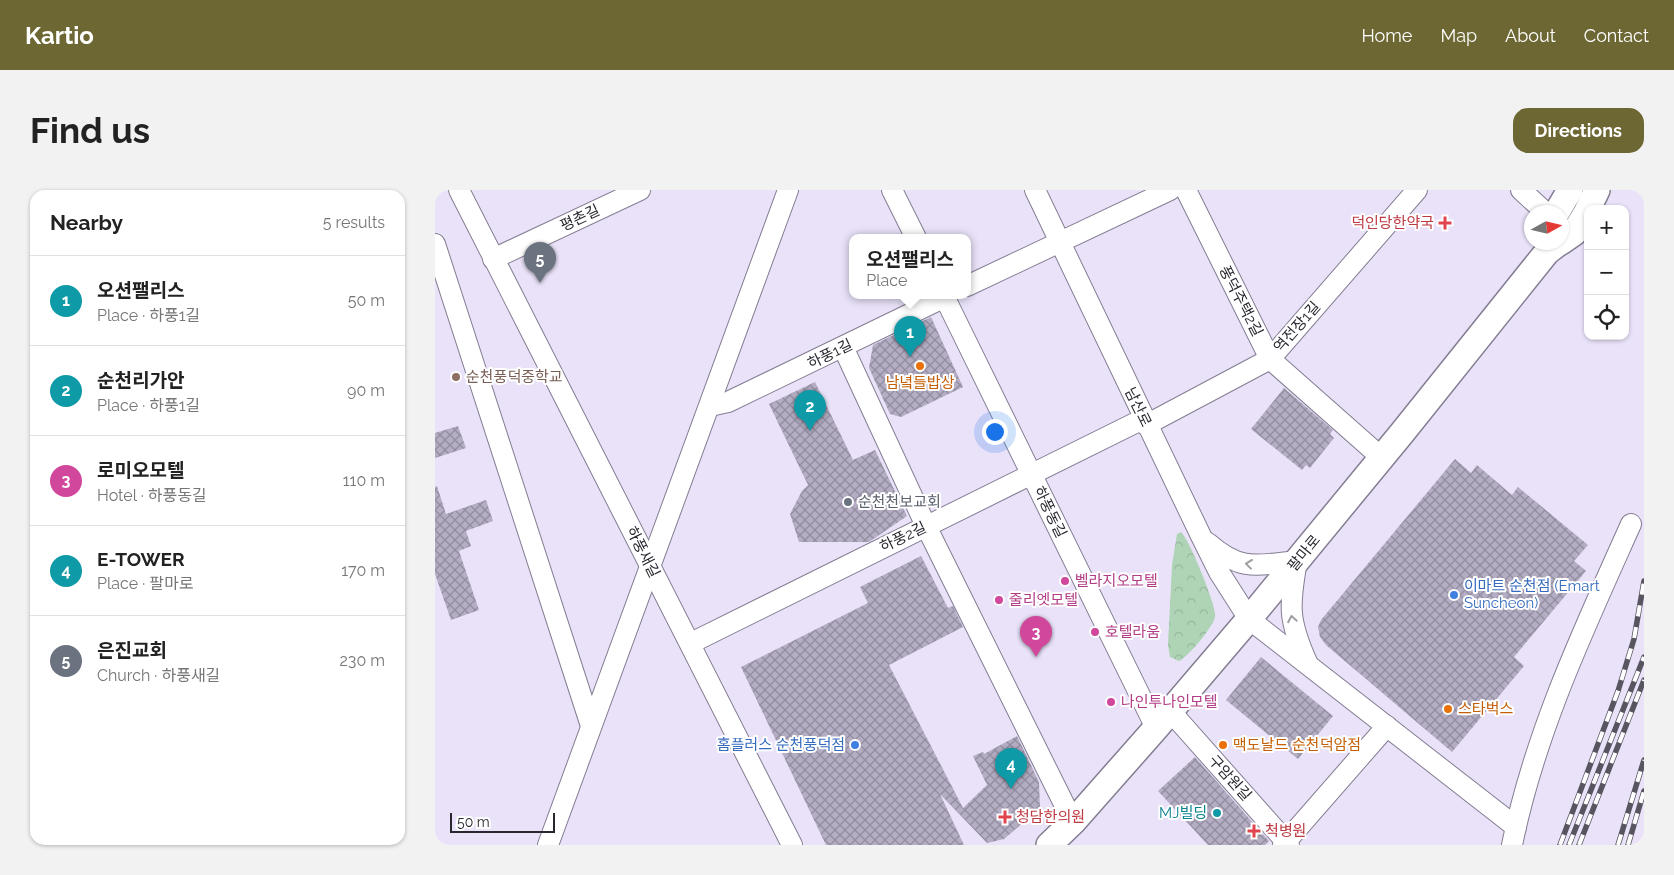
<!DOCTYPE html>
<meta charset="utf-8">
<style>
body{margin:0;font-family:Raleway,"Noto Sans KR",sans-serif;background:#f2f2f2;color:#222}
.controls{position:absolute;right:15px;top:15px;display:grid;overflow:hidden;border-radius:10px;box-shadow:0 1px 4px #0004}
.controls button{width:45px;height:45px;display:grid;place-items:center;padding:0;border:0;border-bottom:1px solid #e0e0e0;background:#fff;color:#222;font:25px sans-serif}
.compass{position:absolute;left:1089px;top:15px;width:45px;height:45px;border-radius:50%;background:#fff;box-shadow:0 1px 4px #0004;rotate:82deg}
.scale{position:absolute;left:15px;bottom:12px;width:105px;box-sizing:border-box;padding-left:5px;border:2px solid #29262f;border-top:0;font-size:14px;line-height:18px;white-space:nowrap;color:#29262f;-webkit-text-stroke:4px #fff;paint-order:stroke}
.you{position:absolute;left:559px;top:241px;width:18px;height:18px;margin:-12px;border:4px solid #fff;border-radius:50%;background:#1a73e8;box-shadow:0 0 0 8px #1a73e833}
.badge{display:grid;place-items:center;width:32px;height:32px;border-radius:50%;background:#6d6733;color:#fff;font-size:16px;font-weight:700}
.pin{position:absolute;translate:-50% -41px;filter:drop-shadow(0 1px 2px #0008)}
.pin::after{content:'';position:absolute;top:26px;width:18px;height:15px;background:inherit;clip-path:polygon(0 0,100% 0,50% 100%)}
.popup{position:absolute;left:414px;top:44px;width:122px;height:65px;box-sizing:border-box;display:grid;place-content:center;border-radius:10px;background:#fff;filter:drop-shadow(0 1px 4px #0005);font-size:16px;white-space:nowrap;color:#767676}
.popup b{font-size:19px;color:#222}
.popup::after{content:'';position:absolute;left:50%;top:100%;margin-left:-10px;border:10px solid transparent;border-top-color:#fff}
.list{margin:0;padding:0;list-style:none}
h2{display:flex;justify-content:space-between;align-items:center;height:65px;margin:0;padding:0 20px;font-size:21px}
h2 small{font-size:16px;font-weight:400;color:#767676}
.list li{display:grid;grid-template-columns:32px 1fr auto;gap:15px;align-items:center;box-sizing:border-box;height:90px;padding:0 20px;border-top:1px solid #e0e0e0}
.list b{display:block;font-size:19px;white-space:nowrap}
.list p{margin:0;font-size:16px;white-space:nowrap;color:#767676}
.list em{font-size:16px;font-style:normal;color:#767676}
.icon{flex:none;width:28px;height:28px;fill:none;stroke:currentColor;stroke-width:2;stroke-linecap:round;stroke-linejoin:round}
.map{position:relative;flex:none;width:1209px;height:655px;overflow:hidden;border-radius:15px}
header{display:flex;align-items:center;gap:30px;box-sizing:border-box;height:70px;padding:0 25px;background:#6d6733;color:#fff}
header strong{font-size:24px}
nav{display:flex;gap:28px;margin-inline-start:auto;font-size:18px}
.intro{display:flex;align-items:center;justify-content:space-between;box-sizing:border-box;height:120px;padding:0 30px}
h1{margin:0;font-size:35px}
.button{padding:12px 22px;border-radius:15px;background:#6d6733;color:#fff;font-size:18px;font-weight:700}
main{display:flex;gap:30px;padding:0 30px}
aside{flex:1;background:#fff;border-radius:15px;box-shadow:0 1px 4px #0004}
.map>svg:first-child{display:block}
.park{fill:url(#park-crowns)}
.building{fill:url(#building-cross-hatch)}
.lines{fill:none;stroke-linecap:round;stroke-linejoin:round}
.minor-casing{stroke:#847d92;stroke-width:22}
.major-casing{stroke:#847d92;stroke-width:28}
.minor{stroke:#fff;stroke-width:20}
.major{stroke:#fff;stroke-width:25}
.rail-casing{stroke:#585460;stroke-width:5.5}
.rail{stroke:#fff;stroke-width:4;stroke-dasharray:11;stroke-linecap:butt}
.oneway{stroke:#9f9da1}
.health-dot{fill:#e0444e;stroke:#fff;stroke-width:2}
.food-dot{fill:#e8710a;stroke:#fff;stroke-width:2}
.education-dot{fill:#8d6e63;stroke:#fff;stroke-width:2}
.worship-dot{fill:#6b7280;stroke:#fff;stroke-width:2}
.hotel-dot{fill:#d1479c;stroke:#fff;stroke-width:2}
.shop-dot{fill:#3f7fe0;stroke:#fff;stroke-width:2}
.culture-dot{fill:#0f9aa8;stroke:#fff;stroke-width:2}
.labels{text-anchor:middle;dominant-baseline:central;stroke-width:4;stroke-linejoin:round;paint-order:stroke}
.street-label{font-size:15px;fill:#29262f;stroke:#fff}
.health-label{font-size:15px;fill:#be3a42;stroke:#fff;text-anchor:start}
.education-label{font-size:15px;fill:#785e54;stroke:#fff;text-anchor:start}
.food-label{font-size:15px;fill:#c56008;stroke:#fff;text-anchor:start}
.worship-label{font-size:15px;fill:#5b616d;stroke:#fff;text-anchor:start}
.hotel-label{font-size:15px;fill:#b23c85;stroke:#fff;text-anchor:start}
.shop-label{font-size:15px;fill:#366cbe;stroke:#fff;text-anchor:start}
.culture-label{font-size:15px;fill:#0d838f;stroke:#fff;text-anchor:end}
</style>
<header>
<strong>Kartio</strong>
<nav><a>Home</a><a>Map</a><a>About</a><a>Contact</a></nav>
</header>
<div class="intro"><h1>Find us</h1><a class="button">Directions</a></div>
<main>
<aside>
<h2>Nearby<small>5 results</small></h2>
<ul class="list">
<li><span class="badge" style="background:#0f9aa8">1</span><div><b>오션팰리스</b><p>Place · 하풍1길</p></div><em>50 m</em></li>
<li><span class="badge" style="background:#0f9aa8">2</span><div><b>순천리가안</b><p>Place · 하풍1길</p></div><em>90 m</em></li>
<li><span class="badge" style="background:#d1479c">3</span><div><b>로미오모텔</b><p>Hotel · 하풍동길</p></div><em>110 m</em></li>
<li><span class="badge" style="background:#0f9aa8">4</span><div><b>E-TOWER</b><p>Place · 팔마로</p></div><em>170 m</em></li>
<li><span class="badge" style="background:#6b7280">5</span><div><b>은진교회</b><p>Church · 하풍새길</p></div><em>230 m</em></li>
</ul>
</aside>
<div class="map">
<svg width="1209" height="655" viewBox="0 0 1209 655">
<defs>
<pattern id="park-crowns" width="20" height="18" patternUnits="userSpaceOnUse" patternTransform="scale(1.25)"><rect width="20" height="18" fill="#aed4b5"/><path d="M2 6a3 3 0 1 1 6 0M12 15a3 3 0 1 1 6 0" fill="none" stroke="#96b69c"/></pattern>
<pattern id="building-cross-hatch" width="8" height="8" patternUnits="userSpaceOnUse" patternTransform="scale(1.25)"><rect width="8" height="8" fill="#b4adc3"/><path d="M0 0l8 8M0 8l8-8" fill="none" stroke="#928d9f"/></pattern>
</defs>
<rect width="100%" height="100%" fill="#e9e2f9"/>
<path class="park" d="M746,342C754,349 782,417 780,427C778,437 753,467 744,471L735,467L733,455L737,375L742,344Z"/>
<g class="building">
<polygon points="496,127 528,197 466,227 455,224 434,178 438,155"/>
<polygon points="380,192 418,270 440,260 472,326 434,352 364,352 355,324 367,301 373,295 334,214"/>
<polygon points="849,198 898,240 895,244 899,248 875,278 871,275 867,280 816,239"/>
<polygon points="23,236 31,258 0,268 0,243"/>
<polygon points="1020,269 1036,283 1042,275 1077,305 1083,297 1153,355 1139,371 1151,381 1079,467 1089,476 1017,562 891,455 885,447 883,437 886,430"/>
<polygon points="2,296 11,324 51,310 58,331 31,341 36,356 24,361 44,420 16,430 0,384 0,297"/>
<polygon points="486,366 513,418 518,416 528,437 454,475 528,618 552,595 538,566 548,562 549,564 582,546 604,592 605,618 569,649 552,653 505,604 529,655 391,655 306,477 433,413 425,397"/>
<polygon points="826,467 898,526 863,569 791,510"/>
<polygon points="760,567 834,651 830,655 773,655 723,601"/>
</g>
<g class="lines">
<defs>
<g id="minor">
<polyline points="24,0 357,655"/>
<polyline points="457,0 481,48"/>
<polyline points="600,0 766,346 784,382 814,429 1081,637"/>
<polyline points="751,0 835,169 947,268"/>
<polyline points="1086,0 1110,22"/>
<polyline points="0,54 156,536"/>
<polyline points="58,69 205,0"/>
<polyline points="532,96 735,0"/>
<polyline points="509,106 721,538"/>
<polyline points="408,157 491,336 638,632"/>
<polyline points="275,216 293,212 512,106"/>
<polyline points="711,235 835,169 982,0"/>
<path d="M773,353C806,382 822,375 862,371C854,415 853,430 872,472"/>
<polyline points="256,453 708,229"/>
<polyline points="736,522 854,655"/>
<polyline points="113,655 353,0"/>
<polyline points="848,655 952,536"/>
<path d="M1077,655C1100,542 1149,439 1196,334"/>
</g>
<g id="major">
<polyline points="1153,19 1162,0"/>
<polyline points="1122,22 1135,0"/>
<polyline points="1126,52 1139,43 1153,20"/>
<polyline points="614,655 638,632 721,538 814,429 967,243 1112,62 1125,52"/>
</g>
</defs>
<use href="#minor" class="minor-casing"/>
<use href="#major" class="major-casing"/>
<use href="#minor" class="minor"/>
<use href="#major" class="major"/>
<defs>
<g id="rail">
<polyline points="1125,655 1183,501 1199,449 1209,391"/>
<polyline points="1134,655 1209,467"/>
<polyline points="1144,655 1209,490"/>
<polyline points="1183,655 1209,570"/>
<polyline points="1193,655 1209,601"/>
</g>
</defs>
<use href="#rail" class="rail-casing"/>
<use href="#rail" class="rail"/>
</g>
<defs><path id="oneway-chevron" d="M-2-3.5L2.5 0L-2 3.5" fill="none" stroke-width="1.6" stroke-linecap="round" stroke-linejoin="round" transform="scale(1.25)"/></defs>
<g class="oneway">
<use href="#oneway-chevron" transform="translate(814 374) rotate(-173)"/>
<use href="#oneway-chevron" transform="translate(857 429) rotate(-100)"/>
</g>
<g class="health-dot">
<path d="M1007.5 25.5h5v5h5v5h-5v5h-5v-5h-5v-5h5z"/>
<path d="M567.5 619.5h5v5h5v5h-5v5h-5v-5h-5v-5h5z"/>
<path d="M816.5 633.5h5v5h5v5h-5v5h-5v-5h-5v-5h5z"/>
</g>
<g class="food-dot">
<circle cx="485" cy="176" r="5"/>
<circle cx="1013" cy="519" r="5"/>
<circle cx="788" cy="555" r="5"/>
</g>
<circle class="education-dot" cx="21" cy="187" r="5"/>
<circle class="worship-dot" cx="413" cy="312" r="5"/>
<g class="hotel-dot">
<circle cx="630" cy="391" r="5"/>
<circle cx="564" cy="410" r="5"/>
<circle cx="660" cy="442" r="5"/>
<circle cx="676" cy="512" r="5"/>
</g>
<g class="shop-dot">
<circle cx="1019" cy="405" r="5"/>
<circle cx="420" cy="555" r="5"/>
</g>
<circle class="culture-dot" cx="782" cy="623" r="5"/>
<g class="labels">
<g class="street-label">
<text transform="translate(145 28) rotate(-25)">평촌길</text>
<text transform="translate(806 111) rotate(63)">풍덕주택2길</text>
<text transform="translate(862 137) rotate(-49)">역전장1길</text>
<text transform="translate(395 164) rotate(-26)">하풍1길</text>
<text transform="translate(703 217) rotate(64)">남산로</text>
<text transform="translate(615 322) rotate(64)">하풍동길</text>
<text transform="translate(468 347) rotate(-26)">하풍2길</text>
<text transform="translate(208 362) rotate(63)">하풍새길</text>
<text transform="translate(869 363) rotate(-51)">팔마로</text>
<text transform="translate(795 588) rotate(48)">구암원길</text>
</g>
<g class="health-label">
<text x="999" y="33" text-anchor="end">덕인당한약국</text>
<text x="581" y="627">청담한의원</text>
<text x="830" y="641">척병원</text>
</g>
<g class="education-label">
<text x="31" y="187">순천풍덕중학교</text>
</g>
<g class="food-label">
<text x="485" y="193" text-anchor="middle">남녘들밥상</text>
<text x="1023" y="519">스타벅스</text>
<text x="798" y="555">맥도날드 순천덕암점</text>
</g>
<g class="worship-label">
<text x="423" y="312">순천천보교회</text>
</g>
<g class="hotel-label">
<text x="640" y="391">벨라지오모텔</text>
<text x="574" y="410">줄리엣모텔</text>
<text x="670" y="442">호텔라움</text>
<text x="686" y="512">나인투나인모텔</text>
</g>
<g class="shop-label">
<text x="1029" y="396">이마트 순천점 (Emart<tspan x="1029" dy="17">Suncheon)</tspan></text>
<text x="410" y="555" text-anchor="end">홈플러스 순천풍덕점</text>
</g>
<g class="culture-label">
<text x="772" y="623">MJ빌딩</text>
</g>
</g>
</svg>
<div class="controls">
<button>+</button>
<button>−</button>
<button><svg class="icon" aria-label="locate" viewBox="0 0 24 24"><circle cx="12" cy="12" r="6"/><path d="M12 2v4M12 18v4M2 12h4M18 12h4"/></svg></button>
</div>
<svg class="compass" viewBox="-18 -18 36 36"><path d="M0-13l5 13h-10z" fill="#e53935"/><path d="M0 13l5-13h-10z" fill="#767676"/></svg>
<div class="scale">50 m</div>
<div class="you"></div>
<div class="pin badge" style="left:475px;top:167px;background:#0f9aa8">1</div>
<div class="popup"><b>오션팰리스</b>Place</div>
<div class="pin badge" style="left:375px;top:241px;background:#0f9aa8">2</div>
<div class="pin badge" style="left:601px;top:467px;background:#d1479c">3</div>
<div class="pin badge" style="left:576px;top:599px;background:#0f9aa8">4</div>
<div class="pin badge" style="left:105px;top:93px;background:#6b7280">5</div>
</div>
</main>
